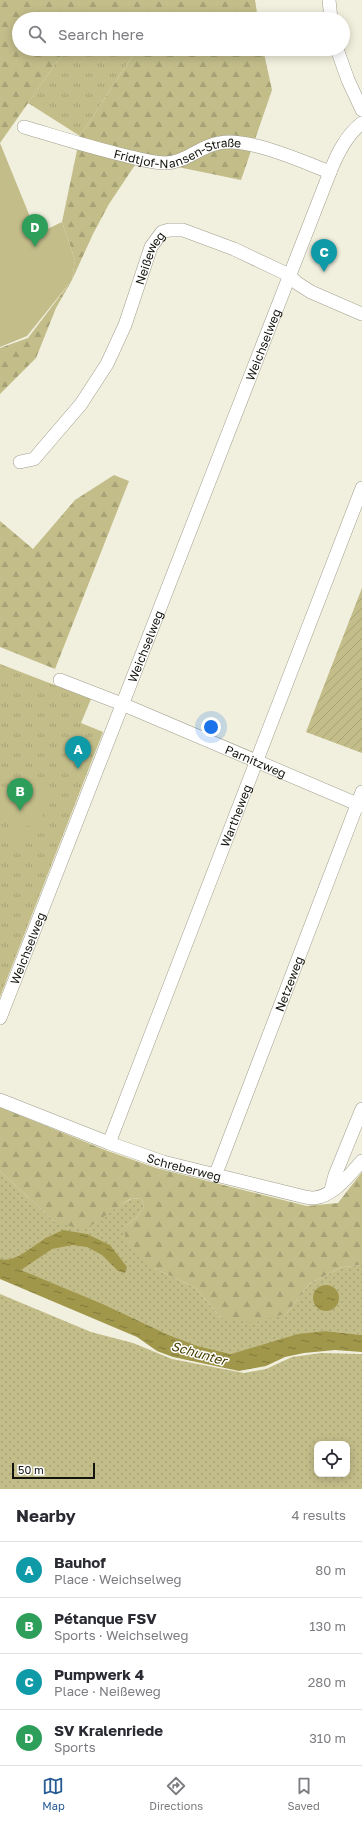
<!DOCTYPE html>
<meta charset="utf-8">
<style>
body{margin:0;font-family:"Golos Text",sans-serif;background:#f2f2f3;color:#2b2b33}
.controls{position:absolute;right:12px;bottom:12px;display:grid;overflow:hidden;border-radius:8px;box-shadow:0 2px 10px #0003}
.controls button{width:36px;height:36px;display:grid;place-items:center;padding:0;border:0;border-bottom:1px solid #e1e1e2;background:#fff;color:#2b2b33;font:20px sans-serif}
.scale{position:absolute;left:12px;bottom:10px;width:83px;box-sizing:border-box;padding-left:4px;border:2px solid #14140e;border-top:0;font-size:11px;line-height:14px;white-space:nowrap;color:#14140e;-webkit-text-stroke:3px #fff;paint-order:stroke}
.you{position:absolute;left:211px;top:727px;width:14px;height:14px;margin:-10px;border:3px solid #fff;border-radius:50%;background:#1a73e8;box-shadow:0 0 0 6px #1a73e833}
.badge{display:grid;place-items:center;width:26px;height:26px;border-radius:50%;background:#265b94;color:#fff;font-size:13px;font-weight:700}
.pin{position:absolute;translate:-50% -33px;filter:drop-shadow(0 1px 2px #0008)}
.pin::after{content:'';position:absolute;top:21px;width:14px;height:12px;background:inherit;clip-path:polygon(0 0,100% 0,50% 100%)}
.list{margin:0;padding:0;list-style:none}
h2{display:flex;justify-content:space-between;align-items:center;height:52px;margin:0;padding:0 16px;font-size:17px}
h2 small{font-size:13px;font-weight:400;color:#7c7c81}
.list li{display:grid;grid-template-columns:26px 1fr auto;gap:12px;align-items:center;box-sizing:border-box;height:56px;padding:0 16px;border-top:1px solid #e1e1e2}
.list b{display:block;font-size:15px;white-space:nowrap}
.list p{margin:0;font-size:13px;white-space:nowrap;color:#7c7c81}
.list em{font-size:13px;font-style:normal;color:#7c7c81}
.icon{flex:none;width:22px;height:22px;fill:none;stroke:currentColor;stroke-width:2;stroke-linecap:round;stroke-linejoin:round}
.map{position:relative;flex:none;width:362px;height:1489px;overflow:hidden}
.search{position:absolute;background:#fff;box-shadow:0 2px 10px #0003;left:12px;right:12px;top:12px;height:44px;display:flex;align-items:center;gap:10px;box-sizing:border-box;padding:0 14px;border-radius:22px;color:#7c7c81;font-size:15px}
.sheet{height:276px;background:#fff}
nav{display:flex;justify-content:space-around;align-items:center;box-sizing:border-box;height:56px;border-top:1px solid #e1e1e2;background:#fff;font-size:11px;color:#7c7c81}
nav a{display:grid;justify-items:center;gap:2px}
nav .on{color:#265b94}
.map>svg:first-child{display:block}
.grass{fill:url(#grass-dots);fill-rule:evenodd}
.forest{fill:url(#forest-firs)}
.park{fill:url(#park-tufts)}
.garden{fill:url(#garden-furrows)}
.pitch{fill:#c3bd8a}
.water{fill:url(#water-ripples)}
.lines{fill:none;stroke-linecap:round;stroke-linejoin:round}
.minor-casing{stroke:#a09e8d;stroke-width:14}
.minor{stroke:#fff;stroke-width:13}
.labels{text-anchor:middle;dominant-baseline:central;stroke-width:3;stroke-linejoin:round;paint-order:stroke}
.street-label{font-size:12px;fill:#14140e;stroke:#fff}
.water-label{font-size:13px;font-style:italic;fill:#494201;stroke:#fff}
</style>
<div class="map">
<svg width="362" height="1489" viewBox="0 0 362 1489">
<defs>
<pattern id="grass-dots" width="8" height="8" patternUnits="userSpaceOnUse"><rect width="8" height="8" fill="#c3bd8a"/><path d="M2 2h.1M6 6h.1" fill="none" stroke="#a7a276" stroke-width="1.8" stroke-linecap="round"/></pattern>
<pattern id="forest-firs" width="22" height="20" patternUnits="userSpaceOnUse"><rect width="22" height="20" fill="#c3bd8a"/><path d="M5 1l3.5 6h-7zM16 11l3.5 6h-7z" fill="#a7a276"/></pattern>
<pattern id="park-tufts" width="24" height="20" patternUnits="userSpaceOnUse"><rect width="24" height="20" fill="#c3bd8a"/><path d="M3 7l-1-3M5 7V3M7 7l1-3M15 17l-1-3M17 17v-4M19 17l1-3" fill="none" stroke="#a7a276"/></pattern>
<pattern id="garden-furrows" width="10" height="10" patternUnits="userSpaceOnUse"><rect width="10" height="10" fill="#c3bd8a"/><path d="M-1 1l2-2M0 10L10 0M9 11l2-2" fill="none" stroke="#a7a276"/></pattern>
<pattern id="water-ripples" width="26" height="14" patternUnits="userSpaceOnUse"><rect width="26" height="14" fill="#a0974a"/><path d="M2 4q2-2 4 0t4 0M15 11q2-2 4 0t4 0" fill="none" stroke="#817a3c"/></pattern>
</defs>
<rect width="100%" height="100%" fill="#f1efdd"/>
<g class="grass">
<polygon points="0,1171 55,1222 114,1209 131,1199 141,1198 144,1206 138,1216 125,1227 156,1269 196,1288 221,1318 287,1313 309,1284 342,1267 362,1265 362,1335 326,1331 231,1354 198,1346 169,1335 103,1304 20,1270 0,1259"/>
<path d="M0,1294L91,1332L133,1343L172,1359L244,1373L266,1369L292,1357L321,1353L362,1354V1489H0ZM317,1444H347V1474H317Z"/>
</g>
<g class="forest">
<polygon points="0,0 255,0 258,19 97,19 90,15 87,19 19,19 19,49 66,49 0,143"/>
<polygon points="137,49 263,49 272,90 241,180 139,159 109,204 93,234 72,280 56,308 36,358 0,394 0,348 28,338 72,280 75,260 62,222 80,136"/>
<polygon points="114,475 129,481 55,669 0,647 0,521 33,549 75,500"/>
<polygon points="0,1107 105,1150 156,1168 307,1206 338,1203 362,1172 362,1265 342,1267 309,1284 287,1313 254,1323 221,1318 196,1288 156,1269 125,1240 125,1227 138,1216 144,1206 141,1198 130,1199 84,1230 55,1222 0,1171"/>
</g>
<g class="park">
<polygon points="66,49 137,49 80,136 28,103"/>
<polygon points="0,664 91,699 81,723 103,732 0,997"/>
</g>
<polygon class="garden" points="362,588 362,753 306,732"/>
<g class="pitch">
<polygon points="0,143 37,234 62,222 75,260 72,280 27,336 0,347"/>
<polygon points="27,787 49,792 39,829 17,823"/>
<polygon points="0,793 23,799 16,825 0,821"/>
<polygon points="17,824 23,826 22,830 27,832 23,847 0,841 0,839 4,840 7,827 16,829"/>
</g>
<g class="water">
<path d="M63,1230L87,1234L110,1245L127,1267L125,1273L118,1271L102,1255L87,1247L72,1245L52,1249L21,1270L103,1304L169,1335L198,1346L231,1354L298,1334L326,1331L362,1335V1352L335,1350L304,1353L285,1357L266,1366L239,1371L173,1357L157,1351L137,1337L0,1279V1259C14,1263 29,1249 40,1242C46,1237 55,1234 63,1230Z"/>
<circle cx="326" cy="1298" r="13"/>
</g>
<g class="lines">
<defs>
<g id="minor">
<polyline points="329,0 331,19"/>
<polyline points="337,49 348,80 362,110"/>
<path id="s1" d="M24,127C58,137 92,148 127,156C139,159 153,163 165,163C185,163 200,146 219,143C249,137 300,161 330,172"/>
<path id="s2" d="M20,462L34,459L81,404L107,364L125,325L151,247L162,232L169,230H183L234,249L289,275L297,283L311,292L362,314"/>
<path id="s3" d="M60,680L122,704L362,806"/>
<path id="s4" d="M0,1018L330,172C337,154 346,135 362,123"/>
<path id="s5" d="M0,1100L109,1143L163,1162L301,1196C305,1197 310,1198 314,1198C334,1196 350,1174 362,1161"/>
<path id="s6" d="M109,1143L362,488"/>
<path id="s7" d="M215,1176L362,792"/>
<polyline points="331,1190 335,1175 362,1109"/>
</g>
</defs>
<use href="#minor" class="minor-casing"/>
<use href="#minor" class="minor"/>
</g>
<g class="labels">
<g class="street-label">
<text stroke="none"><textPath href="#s1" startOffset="160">Fridtjof-Nansen-Straße</textPath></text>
<text stroke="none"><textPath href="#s2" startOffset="249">Neißeweg</textPath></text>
<text stroke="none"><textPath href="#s4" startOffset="723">Weichselweg</textPath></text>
<text stroke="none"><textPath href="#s4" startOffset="399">Weichselweg</textPath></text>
<text stroke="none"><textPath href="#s3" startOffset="212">Parnitzweg</textPath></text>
<text stroke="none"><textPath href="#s6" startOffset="351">Wartheweg</textPath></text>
<text stroke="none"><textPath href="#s4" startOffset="75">Weichselweg</textPath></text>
<text stroke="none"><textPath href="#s7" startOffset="206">Netzeweg</textPath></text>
<text stroke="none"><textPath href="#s5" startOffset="196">Schreberweg</textPath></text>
</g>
<g class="water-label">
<text transform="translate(199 1353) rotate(16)">Schunter</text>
</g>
</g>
</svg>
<div class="controls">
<button><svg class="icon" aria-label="locate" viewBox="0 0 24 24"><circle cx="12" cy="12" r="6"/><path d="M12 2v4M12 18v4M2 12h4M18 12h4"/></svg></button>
</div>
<div class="scale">50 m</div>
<div class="you"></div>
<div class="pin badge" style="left:78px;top:769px;background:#0f9aa8">A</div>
<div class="pin badge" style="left:20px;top:811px;background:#2e9e5b">B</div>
<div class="pin badge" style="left:324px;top:272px;background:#0f9aa8">C</div>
<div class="pin badge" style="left:35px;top:247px;background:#2e9e5b">D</div>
<div class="search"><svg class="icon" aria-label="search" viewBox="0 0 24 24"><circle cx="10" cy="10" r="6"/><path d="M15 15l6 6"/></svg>Search here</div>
</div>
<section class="sheet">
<h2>Nearby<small>4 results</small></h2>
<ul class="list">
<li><span class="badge" style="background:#0f9aa8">A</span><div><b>Bauhof</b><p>Place · Weichselweg</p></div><em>80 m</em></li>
<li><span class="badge" style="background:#2e9e5b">B</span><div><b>Pétanque FSV</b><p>Sports · Weichselweg</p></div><em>130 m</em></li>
<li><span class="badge" style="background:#0f9aa8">C</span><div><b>Pumpwerk 4</b><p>Place · Neißeweg</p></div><em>280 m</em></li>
<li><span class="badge" style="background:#2e9e5b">D</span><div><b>SV Kralenriede</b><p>Sports</p></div><em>310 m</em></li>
</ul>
</section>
<nav>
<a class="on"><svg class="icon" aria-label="map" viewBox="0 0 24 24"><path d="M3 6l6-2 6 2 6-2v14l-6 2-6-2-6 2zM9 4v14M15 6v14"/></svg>Map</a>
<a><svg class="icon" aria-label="directions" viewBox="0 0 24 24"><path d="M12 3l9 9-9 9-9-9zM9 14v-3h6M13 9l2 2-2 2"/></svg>Directions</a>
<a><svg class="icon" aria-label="saved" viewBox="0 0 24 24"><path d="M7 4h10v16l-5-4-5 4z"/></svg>Saved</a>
</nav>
